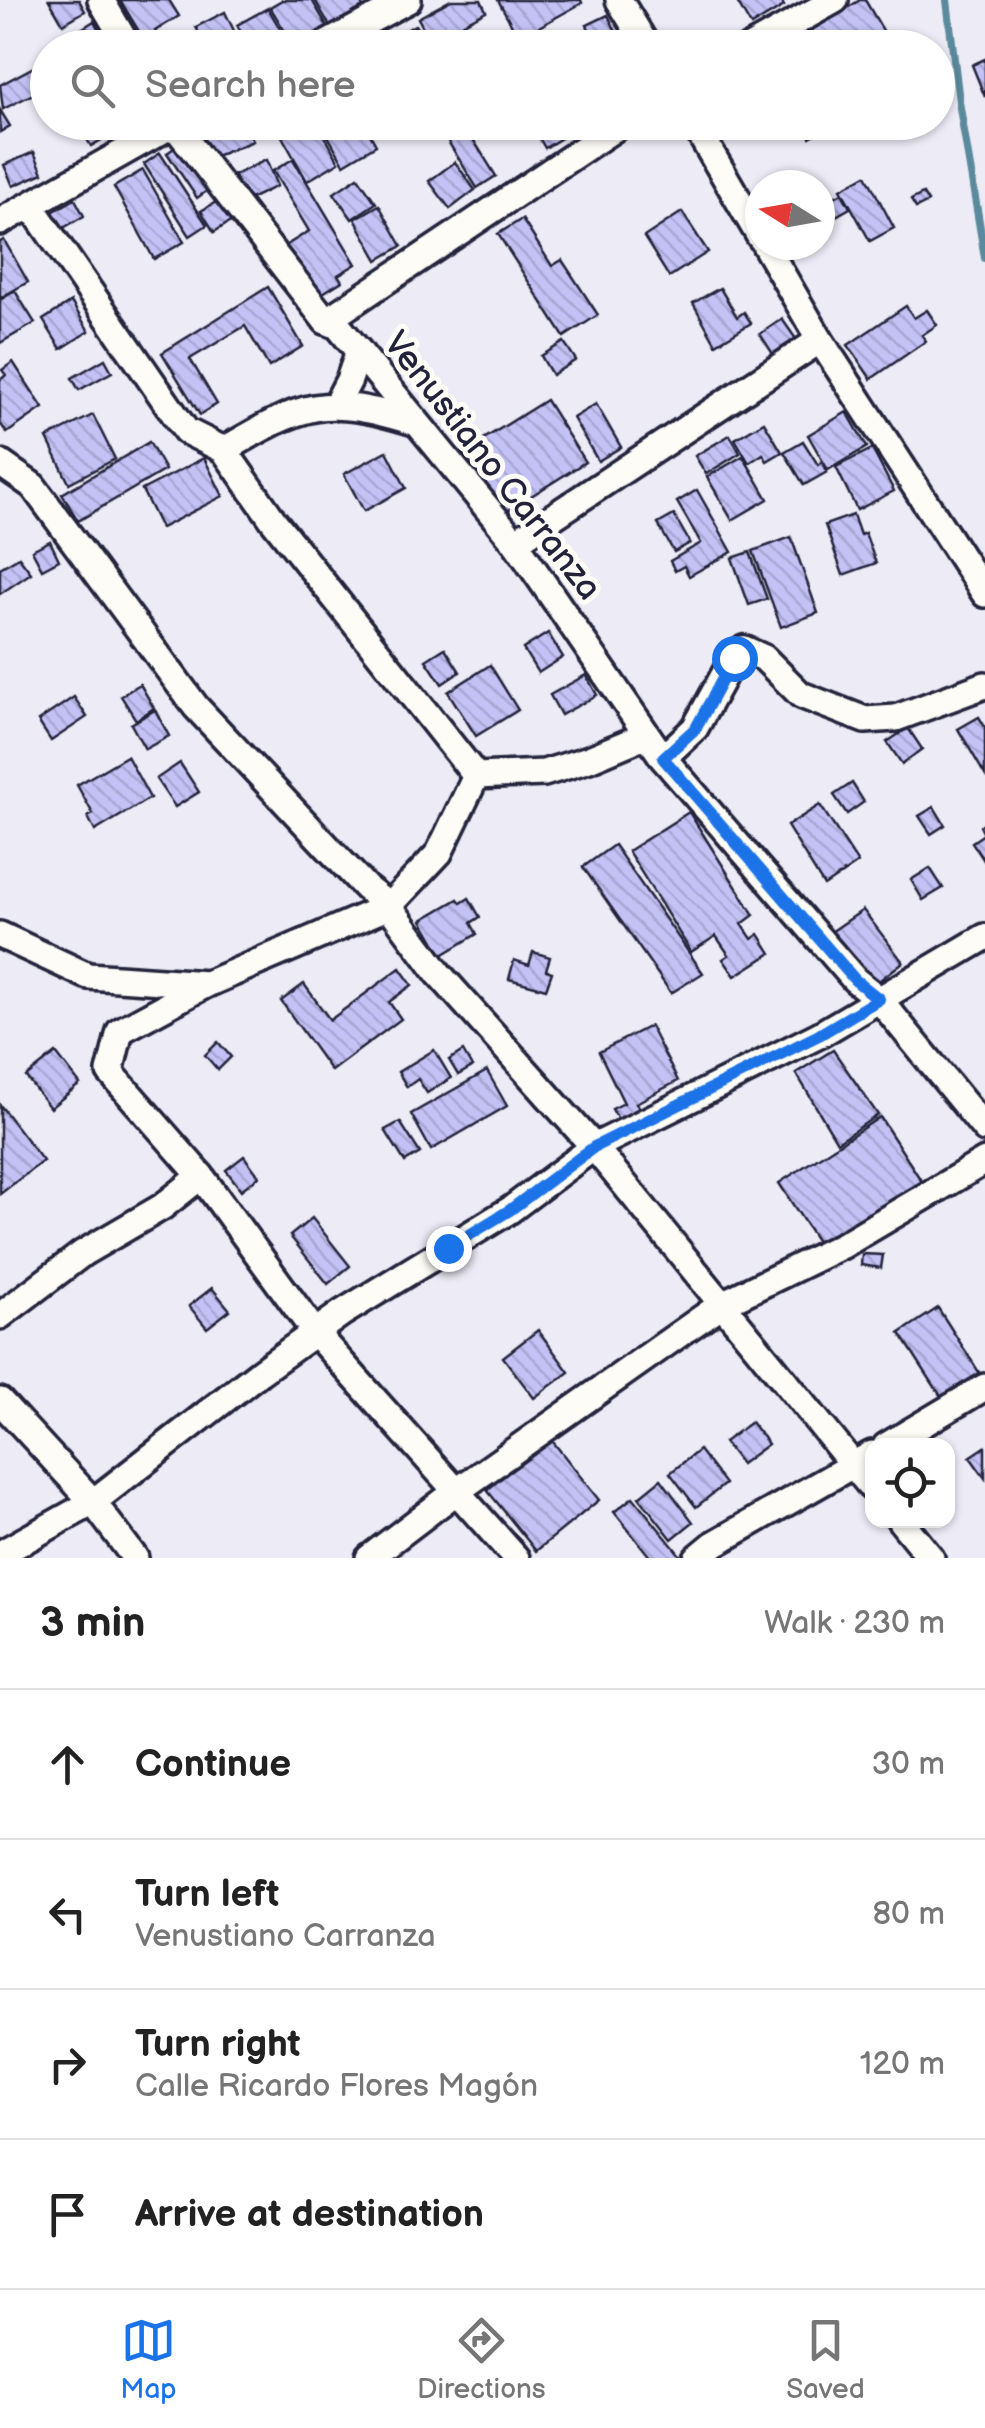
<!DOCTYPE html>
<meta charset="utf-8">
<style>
body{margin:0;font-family:"Balsamiq Sans",sans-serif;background:#f6f6f6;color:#222}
.controls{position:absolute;right:30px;bottom:30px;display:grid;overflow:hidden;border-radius:20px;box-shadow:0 2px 8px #0004}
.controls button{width:90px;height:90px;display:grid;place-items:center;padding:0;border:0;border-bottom:2px solid #e0e0e0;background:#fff;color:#222;font:50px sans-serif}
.compass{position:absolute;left:745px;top:170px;width:90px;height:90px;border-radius:50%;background:#fff;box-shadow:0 2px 8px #0004;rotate:281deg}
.stop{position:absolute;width:30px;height:30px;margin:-22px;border:8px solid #1a73e8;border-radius:50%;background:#fff}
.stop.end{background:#1a73e8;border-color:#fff;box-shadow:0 2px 10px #0008}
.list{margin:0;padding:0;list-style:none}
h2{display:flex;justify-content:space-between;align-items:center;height:130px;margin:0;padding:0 40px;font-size:42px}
h2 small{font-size:32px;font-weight:400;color:#767676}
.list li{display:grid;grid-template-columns:65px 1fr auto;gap:30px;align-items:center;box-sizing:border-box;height:150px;padding:0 40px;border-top:2px solid #e0e0e0}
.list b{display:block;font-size:38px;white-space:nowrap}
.list p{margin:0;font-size:32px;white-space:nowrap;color:#767676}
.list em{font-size:32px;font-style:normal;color:#767676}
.icon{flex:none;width:55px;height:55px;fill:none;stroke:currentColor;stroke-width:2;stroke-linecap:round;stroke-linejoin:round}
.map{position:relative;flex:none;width:985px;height:1558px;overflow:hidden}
.search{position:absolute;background:#fff;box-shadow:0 2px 8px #0004;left:30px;right:30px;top:30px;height:110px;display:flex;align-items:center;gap:25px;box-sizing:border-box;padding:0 35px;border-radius:55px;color:#767676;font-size:38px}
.sheet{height:730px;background:#fff}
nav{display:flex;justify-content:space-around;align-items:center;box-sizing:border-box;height:140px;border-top:2px solid #e0e0e0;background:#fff;font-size:28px;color:#767676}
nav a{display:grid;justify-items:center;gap:5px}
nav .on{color:#1a73e8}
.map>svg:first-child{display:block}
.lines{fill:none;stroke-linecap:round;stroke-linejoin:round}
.stream{stroke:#5a8a9c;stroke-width:8}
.building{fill:url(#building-back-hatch);stroke:#22223b;stroke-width:2.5}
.minor-casing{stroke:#22223b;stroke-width:32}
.minor{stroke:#fdfcf7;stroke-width:25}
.route{stroke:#1a73e8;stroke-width:12}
.labels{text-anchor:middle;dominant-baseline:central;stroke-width:10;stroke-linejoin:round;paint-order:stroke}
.street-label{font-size:35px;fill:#22223b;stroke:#fdfcf7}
</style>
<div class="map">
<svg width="985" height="1558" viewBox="0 0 985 1558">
<defs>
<pattern id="building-back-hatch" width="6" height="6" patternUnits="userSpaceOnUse" patternTransform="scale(2.5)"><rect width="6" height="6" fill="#c4c2f5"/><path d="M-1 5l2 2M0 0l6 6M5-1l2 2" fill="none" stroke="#a8a6d3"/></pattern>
</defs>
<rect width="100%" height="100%" fill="#ecebf6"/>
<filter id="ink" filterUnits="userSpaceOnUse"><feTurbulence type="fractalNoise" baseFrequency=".01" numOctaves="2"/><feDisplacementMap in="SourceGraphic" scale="20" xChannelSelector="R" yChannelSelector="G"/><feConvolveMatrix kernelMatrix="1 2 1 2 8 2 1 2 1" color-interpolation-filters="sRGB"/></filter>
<g filter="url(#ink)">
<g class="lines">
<polyline class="stream" points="947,0 959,102 985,258"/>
</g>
<g class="building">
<polygon points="49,0 79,0 85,11 63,24"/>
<polygon points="120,0 169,0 179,16 155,31 162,42 149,48"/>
<polygon points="282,0 312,0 330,31 302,48 295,48 270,7"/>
<polygon points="315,0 359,0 363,7 330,26"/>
<polygon points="451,0 481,0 486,11 462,24 475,48 434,48 418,18"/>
<polygon points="498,0 581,0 582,3 519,38"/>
<polygon points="736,0 781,0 784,6 751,26"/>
<polygon points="860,0 865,0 884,32 859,48 783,48"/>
<polygon points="268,8 291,48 250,48 237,25"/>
<polygon points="225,12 238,39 226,48 206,48 196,27"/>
<polygon points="608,15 622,44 614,48 598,48 587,25"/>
<polygon points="94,21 109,48 73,48 67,38"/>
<polygon points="415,25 429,48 383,48 381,45"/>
<polygon points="554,33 561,48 527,48"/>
<polygon points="985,59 985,97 972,65"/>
<polygon points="32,68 43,89 3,109 0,85"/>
<polygon points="0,110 10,126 0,132"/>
<polygon points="92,122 103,122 110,135 91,146 81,129"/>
<polygon points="231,122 245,122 253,141 208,159 199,135"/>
<polygon points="274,122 317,122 339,162 307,181"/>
<polygon points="330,122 341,122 344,127 352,122 363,122 376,145 344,164 323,127"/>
<polygon points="530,122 565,122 571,132 545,148"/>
<polygon points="801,122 834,122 810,137"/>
<polygon points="466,128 496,176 477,188 447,140"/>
<polygon points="184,141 214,186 197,198 167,153"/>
<polygon points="34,152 43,173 13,186 4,165"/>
<polygon points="160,153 207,225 190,236 144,164"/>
<polygon points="293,159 356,264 338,275 342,281 313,299 282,248 309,231 273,171"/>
<polygon points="266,160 277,186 246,201 234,175"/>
<polygon points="455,162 475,190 450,209 429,181"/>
<polygon points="143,170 184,242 154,259 114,187"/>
<polygon points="866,175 894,228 870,241 841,189"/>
<polygon points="358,177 376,203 352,219 334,193"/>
<polygon points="842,193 850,208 820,225 820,205"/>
<polygon points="923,194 928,202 916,208 911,200"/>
<polygon points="228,195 240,216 214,232 201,211"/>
<polygon points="75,199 84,216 58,231 49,214"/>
<polygon points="379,205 402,246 378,260 355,219"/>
<polygon points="682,212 708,252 669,277 644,237"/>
<polygon points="522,219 552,266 562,260 598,315 564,337 498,234"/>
<polygon points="4,240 28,282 0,298 0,242"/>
<polygon points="268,287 303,346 269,367 245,326 190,359 217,404 200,415 162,353"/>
<polygon points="720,288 737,317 744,312 751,323 716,344 693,303"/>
<polygon points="15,291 35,323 0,343 0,300"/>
<polygon points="71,302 89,331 61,349 43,320"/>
<polygon points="906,306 914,318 927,310 937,325 922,335 926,341 871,379 848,345"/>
<polygon points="782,319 796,339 773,354 760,334"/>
<polygon points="564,342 576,360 552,375 541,356"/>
<polygon points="105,359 112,372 79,390 72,378"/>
<polygon points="13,362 43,408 7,433 0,423 0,380 6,375 2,370"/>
<polygon points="546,400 585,462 501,515 463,452"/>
<polygon points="596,404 621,447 598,461 573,418"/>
<polygon points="847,412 867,447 828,470 808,435"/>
<polygon points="93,415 115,459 69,483 47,438"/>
<polygon points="764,422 782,452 767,461 763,454 749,463 735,439"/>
<polygon points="730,435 740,453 706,474 695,456"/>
<polygon points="803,441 818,465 822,462 827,472 804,485 784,452"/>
<polygon points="149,442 165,470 78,521 62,494"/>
<polygon points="872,449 894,491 857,510 836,467"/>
<polygon points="387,451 406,488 364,511 344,474"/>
<polygon points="743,456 768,499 732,520 707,477"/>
<polygon points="204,458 223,496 161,528 142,490"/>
<polygon points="697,490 732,552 689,576 684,566 675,571 670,561 701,543 677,502"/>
<polygon points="674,515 690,543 674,552 658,524"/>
<polygon points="853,515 860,535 865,533 876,563 843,575 825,525"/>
<polygon points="791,537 818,613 781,627 753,551"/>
<polygon points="50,541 59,560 42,569 32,550"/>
<polygon points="750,552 767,599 749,605 732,558"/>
<polygon points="19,557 31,573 0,594 0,568"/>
<polygon points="548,633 563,657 538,673 523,649"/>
<polygon points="445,648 460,672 442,684 426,660"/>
<polygon points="490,665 518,710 476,736 448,692"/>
<polygon points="586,675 597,695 561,715 550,695"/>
<polygon points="140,684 154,708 136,720 121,696"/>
<polygon points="74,697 87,717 51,741 38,721"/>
<polygon points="155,710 169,736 145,749 131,724"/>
<polygon points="979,717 985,727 985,775 958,729"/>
<polygon points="908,728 922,749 902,764 887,742"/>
<polygon points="127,756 150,798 95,831 88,817 93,814 77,785"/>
<polygon points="180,763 199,792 175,807 156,779"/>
<polygon points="852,783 864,802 847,814 834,795"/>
<polygon points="820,805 858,863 824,886 787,826"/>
<polygon points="934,807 945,825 931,834 919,816"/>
<polygon points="689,812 754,915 742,924 752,939 759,934 771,953 735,976 723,959 729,955 716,936 691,952 628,851"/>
<polygon points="985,823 985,862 972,842 984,834 980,826"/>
<polygon points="614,845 703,973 671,993 583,867"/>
<polygon points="930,868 943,888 923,900 911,880"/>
<polygon points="469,898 480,917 471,923 477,934 442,955 422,920 458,899 461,903"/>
<polygon points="863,910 903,962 875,984 831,932"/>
<polygon points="533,952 550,957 546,970 552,972 546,989 509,979 514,960 529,965"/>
<polygon points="400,968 412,985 389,1002 401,1019 331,1071 281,1001 304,984 330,1020"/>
<polygon points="650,1026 678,1081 636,1103 643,1116 622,1127 612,1109 624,1103 599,1052"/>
<polygon points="218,1042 231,1057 218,1070 205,1055"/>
<polygon points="434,1050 451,1078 427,1093 418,1079 407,1087 398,1072"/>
<polygon points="833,1050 878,1115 837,1142 796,1073"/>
<polygon points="463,1051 472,1067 458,1075 449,1060"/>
<polygon points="56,1053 80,1084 50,1108 26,1077"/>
<polygon points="487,1071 507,1106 431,1150 411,1114"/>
<polygon points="0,1105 43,1161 0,1194"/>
<polygon points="880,1117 924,1185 823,1251 779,1183"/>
<polygon points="400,1122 420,1153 405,1162 385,1130"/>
<polygon points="244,1156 259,1176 241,1190 226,1170"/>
<polygon points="312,1218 350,1266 328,1284 290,1236"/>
<polygon points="862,1254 883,1255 881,1268 861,1265"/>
<polygon points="212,1288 230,1310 207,1328 189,1306"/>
<polygon points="938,1308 984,1380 946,1404 900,1333"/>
<polygon points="538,1330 569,1372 534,1398 503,1357"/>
<polygon points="751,1422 768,1444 741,1464 724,1442"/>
<polygon points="550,1438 599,1500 536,1551 487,1490"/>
<polygon points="985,1447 985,1478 970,1457"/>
<polygon points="699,1450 725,1484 696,1507 670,1473"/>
<polygon points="661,1479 693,1522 672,1539 639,1497"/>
<polygon points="633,1497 680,1555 676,1558 651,1558 614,1512"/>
</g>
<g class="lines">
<defs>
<g id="minor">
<polyline points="101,0 129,48"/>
<polyline points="619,0 648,48"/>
<polyline points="319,48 408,0"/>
<polyline points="749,48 835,0"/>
<polyline points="172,122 326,321 338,326 515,542 663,758 855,980 879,999 985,1129"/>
<polyline points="693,122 760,237"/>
<polyline points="31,206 186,431 224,450 273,520 476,776"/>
<polyline points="0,222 177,122"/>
<polyline points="765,245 820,340 985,594"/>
<polyline points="326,321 624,122"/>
<polyline points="336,405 349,380 359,351"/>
<path d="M224,450C304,403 323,394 414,422"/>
<polyline points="0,463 33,486 196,707 366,888 389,906 439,974 594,1147 872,1488"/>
<polyline points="515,542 820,340"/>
<polyline points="663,758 695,728 734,657 744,649 764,658 801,695 865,720 896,718 985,685"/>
<polyline points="0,935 88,976 207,984"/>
<polyline points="0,1316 83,1253 162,1207 201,1176"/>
<polyline points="0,1401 93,1502 135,1558"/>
<polyline points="886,1446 985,1387"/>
<polyline points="900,1520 931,1558"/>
<polyline points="0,1554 93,1502 260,1372 342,1313 510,1210 594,1147 819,1035 985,937"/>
<polyline points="369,1558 457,1491 722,1304 843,1245 985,1161"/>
<polyline points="516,1558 316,1334 201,1176 110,1072 120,1031 207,984 389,906 439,853 476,776 544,773 589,759 646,735"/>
<polyline points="697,1558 714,1544 872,1454"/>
</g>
</defs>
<use href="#minor" class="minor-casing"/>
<use href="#minor" class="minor"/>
</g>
</g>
<g class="lines" filter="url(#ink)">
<polyline class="route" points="448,1248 510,1210 594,1147 819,1035 879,999 855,980 663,758 696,728 734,658"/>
</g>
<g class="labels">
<g class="street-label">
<text transform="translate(492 466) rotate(52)">Venustiano Carranza</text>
</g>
</g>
</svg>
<div class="controls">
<button><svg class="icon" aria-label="locate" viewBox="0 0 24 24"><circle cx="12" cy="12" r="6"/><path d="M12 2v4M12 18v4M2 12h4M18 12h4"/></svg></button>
</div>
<svg class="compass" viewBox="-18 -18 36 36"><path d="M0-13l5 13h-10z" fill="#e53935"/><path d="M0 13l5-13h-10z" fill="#767676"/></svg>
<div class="stop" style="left:734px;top:658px"></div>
<div class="stop end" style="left:448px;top:1248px"></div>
<div class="search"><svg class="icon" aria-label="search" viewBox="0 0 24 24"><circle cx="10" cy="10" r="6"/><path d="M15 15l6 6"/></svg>Search here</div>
</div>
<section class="sheet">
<h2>3 min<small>Walk · 230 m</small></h2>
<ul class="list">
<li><svg class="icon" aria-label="ahead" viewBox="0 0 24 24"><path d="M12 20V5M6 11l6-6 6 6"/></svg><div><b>Continue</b></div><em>30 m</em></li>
<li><svg class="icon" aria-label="left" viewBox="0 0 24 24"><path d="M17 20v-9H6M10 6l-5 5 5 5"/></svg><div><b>Turn left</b><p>Venustiano Carranza</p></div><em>80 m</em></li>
<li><svg class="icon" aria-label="right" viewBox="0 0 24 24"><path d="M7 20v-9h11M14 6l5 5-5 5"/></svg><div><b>Turn right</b><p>Calle Ricardo Flores Magón</p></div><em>120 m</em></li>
<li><svg class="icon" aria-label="arrive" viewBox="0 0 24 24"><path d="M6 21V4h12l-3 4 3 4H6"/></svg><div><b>Arrive at destination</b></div></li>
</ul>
</section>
<nav>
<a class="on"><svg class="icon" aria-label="map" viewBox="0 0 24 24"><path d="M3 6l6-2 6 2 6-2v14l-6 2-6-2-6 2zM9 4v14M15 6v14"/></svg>Map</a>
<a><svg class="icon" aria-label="directions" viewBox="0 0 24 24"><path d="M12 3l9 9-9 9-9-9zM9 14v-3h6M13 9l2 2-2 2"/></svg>Directions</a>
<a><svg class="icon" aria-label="saved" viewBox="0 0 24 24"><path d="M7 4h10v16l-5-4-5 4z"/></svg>Saved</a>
</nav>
